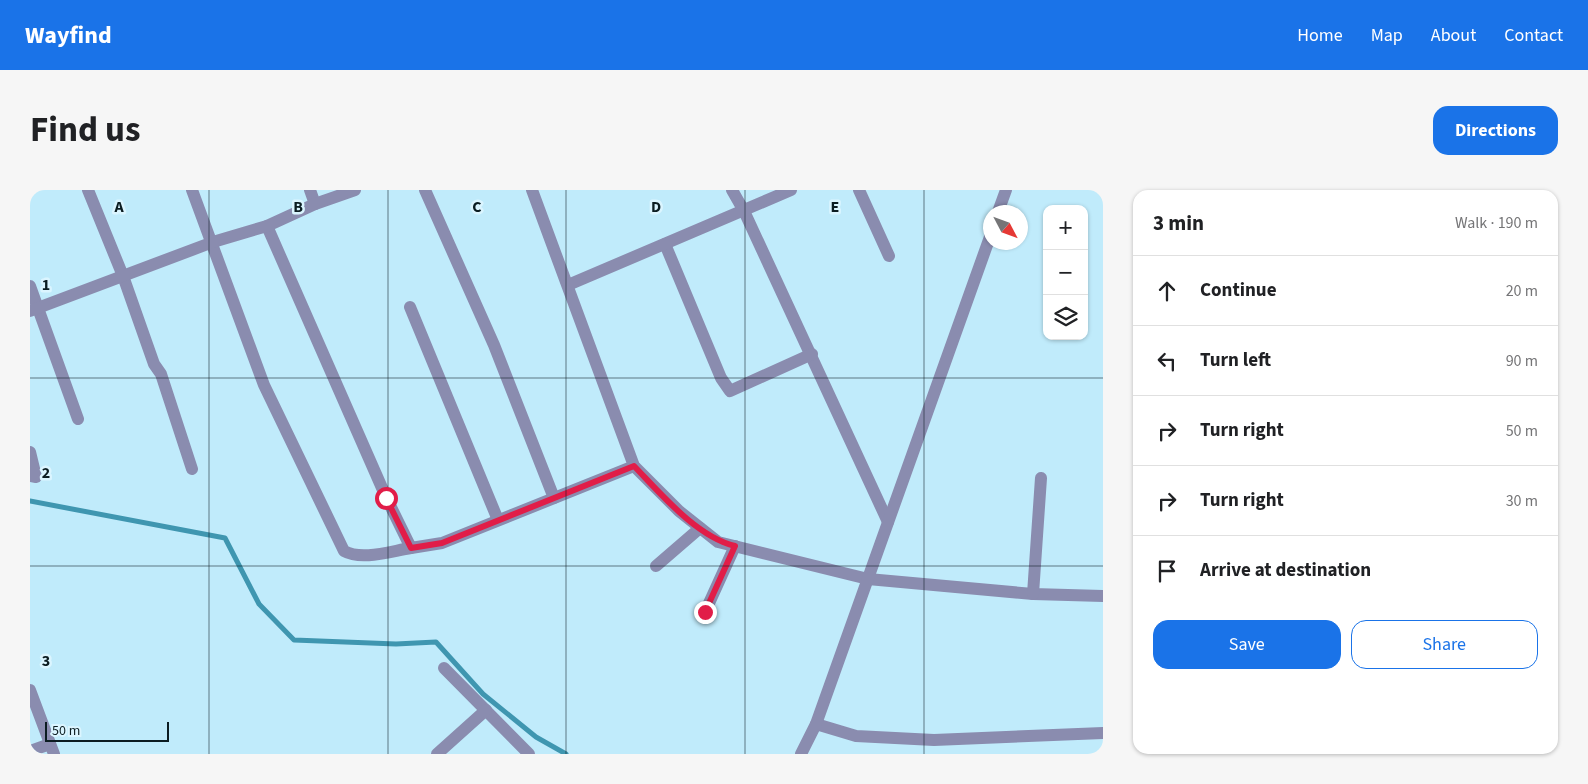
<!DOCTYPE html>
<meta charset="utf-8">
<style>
body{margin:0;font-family:"Source Sans 3",sans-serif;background:#f6f6f6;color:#202124}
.controls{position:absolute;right:15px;top:15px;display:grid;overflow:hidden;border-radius:10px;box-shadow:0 1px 4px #0004}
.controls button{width:45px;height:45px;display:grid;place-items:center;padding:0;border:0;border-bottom:1px solid #e0e0e0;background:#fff;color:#202124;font:25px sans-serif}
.compass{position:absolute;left:953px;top:15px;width:45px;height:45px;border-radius:50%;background:#fff;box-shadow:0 1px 4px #0004;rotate:131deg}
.scale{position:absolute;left:15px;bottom:12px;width:124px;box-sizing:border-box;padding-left:5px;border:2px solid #0b1c21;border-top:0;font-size:14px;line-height:18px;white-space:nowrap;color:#0b1c21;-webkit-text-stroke:4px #dbf5ff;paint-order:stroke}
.stop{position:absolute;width:15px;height:15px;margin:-11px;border:4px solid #e11d48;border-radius:50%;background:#fff}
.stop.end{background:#e11d48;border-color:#fff;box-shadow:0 1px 5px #0008}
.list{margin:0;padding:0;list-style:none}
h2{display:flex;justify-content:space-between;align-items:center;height:65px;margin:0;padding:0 20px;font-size:21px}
h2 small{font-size:16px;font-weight:400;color:#757577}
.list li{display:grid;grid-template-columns:32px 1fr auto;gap:15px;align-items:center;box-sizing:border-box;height:70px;padding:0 20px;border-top:1px solid #e0e0e0}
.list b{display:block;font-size:19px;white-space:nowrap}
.list em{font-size:16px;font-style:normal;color:#757577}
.actions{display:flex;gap:10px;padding:15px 20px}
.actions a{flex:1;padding:11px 0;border:1px solid #1a73e8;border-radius:15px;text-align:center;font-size:18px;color:#1a73e8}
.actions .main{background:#1a73e8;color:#fff}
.icon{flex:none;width:28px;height:28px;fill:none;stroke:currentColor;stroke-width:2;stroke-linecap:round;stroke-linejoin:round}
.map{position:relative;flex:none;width:1073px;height:564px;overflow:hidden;border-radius:15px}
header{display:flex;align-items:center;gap:30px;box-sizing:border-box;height:70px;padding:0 25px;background:#1a73e8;color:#fff}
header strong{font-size:24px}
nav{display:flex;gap:28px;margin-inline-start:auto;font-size:18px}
.intro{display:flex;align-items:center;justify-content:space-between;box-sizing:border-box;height:120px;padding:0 30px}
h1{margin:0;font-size:35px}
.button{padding:12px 22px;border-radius:15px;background:#1a73e8;color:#fff;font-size:18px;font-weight:700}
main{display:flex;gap:30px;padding:0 30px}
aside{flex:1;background:#fff;border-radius:15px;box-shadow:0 1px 4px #0004}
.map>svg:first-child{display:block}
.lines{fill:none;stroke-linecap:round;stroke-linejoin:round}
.stream{stroke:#3f96b0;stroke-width:5}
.minor{stroke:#8a8caf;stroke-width:12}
.tertiary{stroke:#8a8caf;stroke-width:12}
.route{stroke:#e11d48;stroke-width:6}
.grid{fill:none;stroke:#0b1c21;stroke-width:1;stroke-opacity:0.55}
.grid-label{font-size:16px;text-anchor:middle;font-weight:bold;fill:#0b1c21;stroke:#dbf5ff;stroke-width:5;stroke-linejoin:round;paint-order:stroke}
</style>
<header>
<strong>Wayfind</strong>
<nav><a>Home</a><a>Map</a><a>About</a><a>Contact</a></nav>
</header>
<div class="intro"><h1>Find us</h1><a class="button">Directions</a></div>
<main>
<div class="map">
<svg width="1073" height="564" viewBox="0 0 1073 564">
<rect width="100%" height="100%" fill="#c0ebfb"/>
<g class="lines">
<polyline class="stream" points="0,311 195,348 229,414 264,450 366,454 406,452 453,504 506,547 536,564"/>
<g class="minor">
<polyline points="58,0 93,86 124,174 131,184 162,279"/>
<path d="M162,0L234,195L314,361C332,371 361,361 381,358"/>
<polyline points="280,0 285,14"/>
<polyline points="395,0 464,155 524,308"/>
<polyline points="502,0 604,276 649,321 688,352 838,389 1003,404 1073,406"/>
<polyline points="702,0 714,21 858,332"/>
<polyline points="829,0 859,66"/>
<polyline points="237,36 356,307 381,358 412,353 604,276"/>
<polyline points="635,54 691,188 700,201 782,164"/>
<polyline points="538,95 761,0"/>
<polyline points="0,96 48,229"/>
<polyline points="380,117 468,330"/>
<polyline points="0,121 183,52 237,36 285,14 325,0"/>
<polyline points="0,262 6,287 0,286"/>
<polyline points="626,376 670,338"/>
<polyline points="1003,404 1011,288"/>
<polyline points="675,422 705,356"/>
<polyline points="414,478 499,564"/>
<polyline points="0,500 24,564"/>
<polyline points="0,561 20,554"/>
<polyline points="407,564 456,520"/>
</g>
<g class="tertiary">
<polyline points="968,22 976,0"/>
<polyline points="786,534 826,546 904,550 1073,543"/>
<polyline points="771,564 786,534 961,44"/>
</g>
</g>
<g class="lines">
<path class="route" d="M356,308L381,358L412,353L604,276C631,304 667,347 705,356L675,422"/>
</g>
<path class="grid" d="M179,0V564M358,0V564M536,0V564M715,0V564M894,0V564M0,188H1073M0,376H1073"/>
<g class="grid-label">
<text x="89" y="22">A</text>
<text x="268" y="22">B</text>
<text x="447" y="22">C</text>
<text x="626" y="22">D</text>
<text x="805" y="22">E</text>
<text x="16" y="100">1</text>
<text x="16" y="288">2</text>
<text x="16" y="476">3</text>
</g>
</svg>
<div class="controls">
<button>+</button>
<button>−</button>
<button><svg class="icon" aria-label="layers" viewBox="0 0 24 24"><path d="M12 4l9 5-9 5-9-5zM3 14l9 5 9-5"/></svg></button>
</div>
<svg class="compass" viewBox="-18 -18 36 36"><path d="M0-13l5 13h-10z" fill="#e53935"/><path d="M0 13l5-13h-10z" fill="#757577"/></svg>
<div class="scale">50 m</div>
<div class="stop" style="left:356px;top:308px"></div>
<div class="stop end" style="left:675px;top:422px"></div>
</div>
<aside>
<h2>3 min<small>Walk · 190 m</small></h2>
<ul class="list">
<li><svg class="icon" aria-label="ahead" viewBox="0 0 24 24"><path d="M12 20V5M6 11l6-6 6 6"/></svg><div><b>Continue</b></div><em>20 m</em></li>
<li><svg class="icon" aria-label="left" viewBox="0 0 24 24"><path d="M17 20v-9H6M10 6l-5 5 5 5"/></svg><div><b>Turn left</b></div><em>90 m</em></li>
<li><svg class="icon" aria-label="right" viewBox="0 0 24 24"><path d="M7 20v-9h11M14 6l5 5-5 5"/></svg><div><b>Turn right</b></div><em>50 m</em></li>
<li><svg class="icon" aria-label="right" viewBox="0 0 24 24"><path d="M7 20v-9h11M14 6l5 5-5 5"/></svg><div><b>Turn right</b></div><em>30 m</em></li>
<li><svg class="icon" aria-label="arrive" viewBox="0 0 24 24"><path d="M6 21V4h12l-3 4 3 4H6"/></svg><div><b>Arrive at destination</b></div></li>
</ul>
<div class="actions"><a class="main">Save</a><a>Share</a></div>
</aside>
</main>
